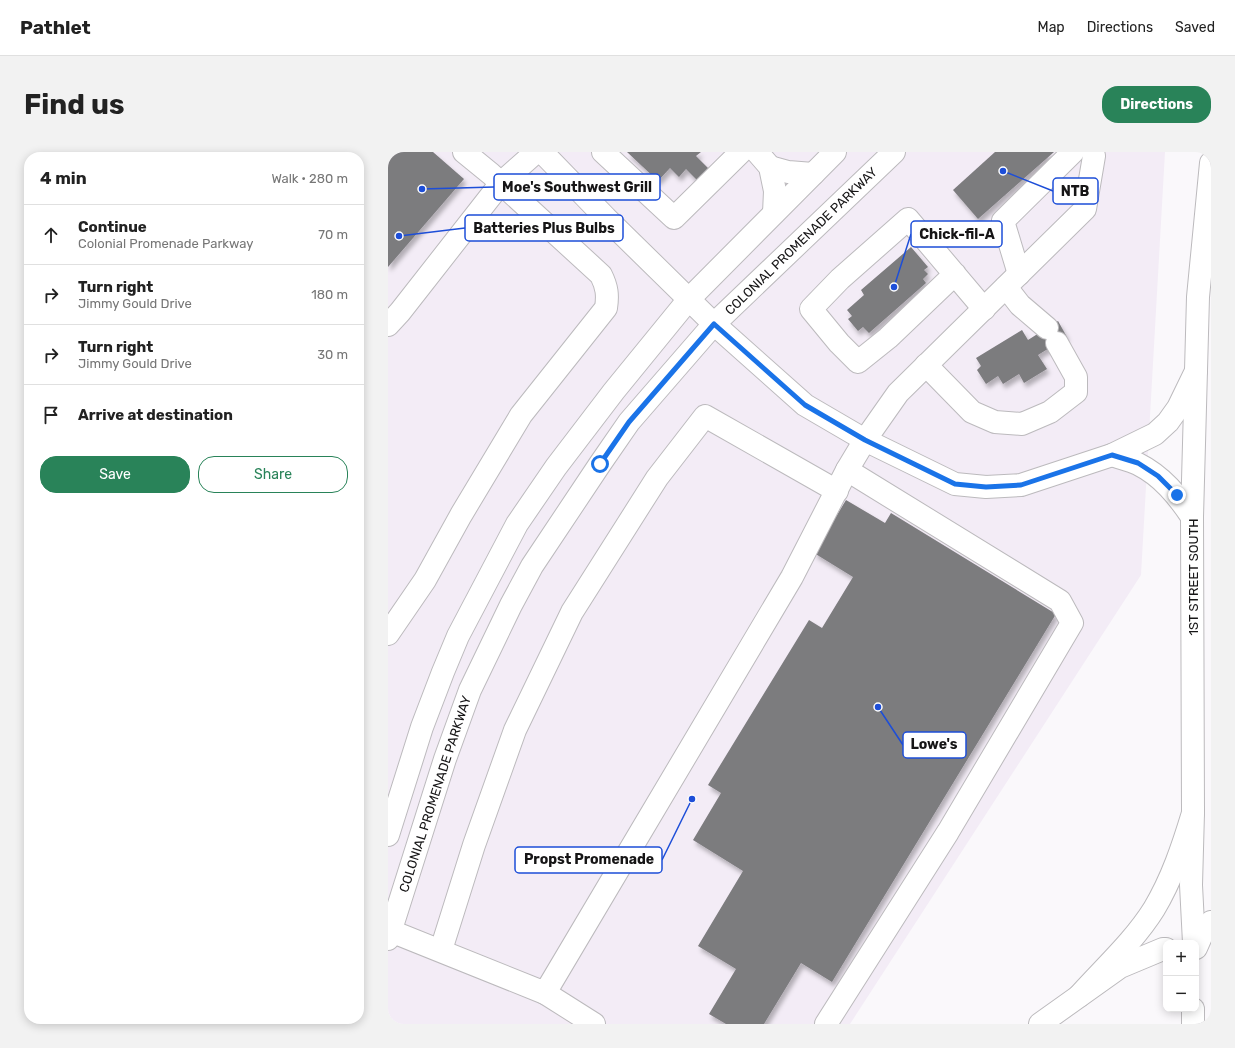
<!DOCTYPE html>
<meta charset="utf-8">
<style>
body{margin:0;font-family:Rubik,sans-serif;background:#f2f2f2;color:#222}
.controls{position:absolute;right:12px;bottom:12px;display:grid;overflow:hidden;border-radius:8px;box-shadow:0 2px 10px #0003}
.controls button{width:36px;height:36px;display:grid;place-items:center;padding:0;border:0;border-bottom:1px solid #e0e0e0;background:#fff;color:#222;font:20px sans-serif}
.stop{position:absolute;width:12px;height:12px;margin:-9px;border:3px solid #1a73e8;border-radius:50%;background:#fff}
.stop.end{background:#1a73e8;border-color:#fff;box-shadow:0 1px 4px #0008}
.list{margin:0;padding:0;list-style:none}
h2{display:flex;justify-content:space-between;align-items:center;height:52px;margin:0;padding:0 16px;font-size:17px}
h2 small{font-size:13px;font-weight:400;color:#767676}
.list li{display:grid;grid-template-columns:26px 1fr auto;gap:12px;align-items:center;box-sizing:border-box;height:60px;padding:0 16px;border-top:1px solid #e0e0e0}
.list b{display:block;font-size:15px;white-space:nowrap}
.list p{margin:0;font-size:13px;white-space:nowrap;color:#767676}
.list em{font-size:13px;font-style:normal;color:#767676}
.actions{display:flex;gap:8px;padding:12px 16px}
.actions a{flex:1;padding:9px 0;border:1px solid #298359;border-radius:16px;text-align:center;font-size:14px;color:#298359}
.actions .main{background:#298359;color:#fff}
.icon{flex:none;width:22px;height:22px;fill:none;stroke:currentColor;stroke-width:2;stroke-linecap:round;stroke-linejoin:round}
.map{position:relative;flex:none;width:823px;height:872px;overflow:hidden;border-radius:16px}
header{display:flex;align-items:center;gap:24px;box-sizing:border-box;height:56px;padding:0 20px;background:#fff;border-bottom:1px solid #e0e0e0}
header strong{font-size:19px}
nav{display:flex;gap:22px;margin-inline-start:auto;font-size:14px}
.intro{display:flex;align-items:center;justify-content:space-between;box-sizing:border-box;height:96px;padding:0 24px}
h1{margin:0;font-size:28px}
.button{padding:10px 18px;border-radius:16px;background:#298359;color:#fff;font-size:14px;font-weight:700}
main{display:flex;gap:24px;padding:0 24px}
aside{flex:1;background:#fff;border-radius:16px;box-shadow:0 2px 10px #0003}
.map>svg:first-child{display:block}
.built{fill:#f3ecf6}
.building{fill:#7c7b7e;filter:url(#shadow)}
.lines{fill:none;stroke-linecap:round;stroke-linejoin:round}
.minor-casing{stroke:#bcbabd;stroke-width:24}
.major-casing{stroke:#bcbabd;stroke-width:24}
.highway-casing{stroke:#bcbabd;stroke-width:24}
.minor{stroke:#fff;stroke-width:22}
.major{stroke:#fff;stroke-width:22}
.highway{stroke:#fff;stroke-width:22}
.route{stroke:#1a73e8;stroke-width:5}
.labels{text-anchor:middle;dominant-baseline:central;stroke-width:3;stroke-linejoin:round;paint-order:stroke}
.street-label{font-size:13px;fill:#161516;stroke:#fff}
.leader{fill:none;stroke:#1d4ed8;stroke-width:1.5}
.callout-dot{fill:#1d4ed8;stroke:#fff;stroke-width:1.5}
.callout{fill:#fff;stroke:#1d4ed8;stroke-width:1.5}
.callout-label{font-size:14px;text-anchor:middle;font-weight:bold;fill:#161516}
</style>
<header>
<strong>Pathlet</strong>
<nav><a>Map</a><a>Directions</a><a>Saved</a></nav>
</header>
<div class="intro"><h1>Find us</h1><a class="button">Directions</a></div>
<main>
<aside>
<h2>4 min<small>Walk · 280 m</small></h2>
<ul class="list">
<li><svg class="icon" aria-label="ahead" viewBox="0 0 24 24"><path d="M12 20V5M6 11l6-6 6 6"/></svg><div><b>Continue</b><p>Colonial Promenade Parkway</p></div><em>70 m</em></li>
<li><svg class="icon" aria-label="right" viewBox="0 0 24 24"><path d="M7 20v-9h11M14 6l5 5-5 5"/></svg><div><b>Turn right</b><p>Jimmy Gould Drive</p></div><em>180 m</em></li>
<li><svg class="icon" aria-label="right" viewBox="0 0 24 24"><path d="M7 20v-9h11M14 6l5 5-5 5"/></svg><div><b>Turn right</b><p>Jimmy Gould Drive</p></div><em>30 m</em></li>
<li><svg class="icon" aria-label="arrive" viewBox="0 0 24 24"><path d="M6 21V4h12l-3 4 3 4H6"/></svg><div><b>Arrive at destination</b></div></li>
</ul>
<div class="actions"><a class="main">Save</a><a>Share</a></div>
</aside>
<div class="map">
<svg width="823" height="872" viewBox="0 0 823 872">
<defs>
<filter id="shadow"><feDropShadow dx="2.5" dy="4.5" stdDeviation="2" flood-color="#0004"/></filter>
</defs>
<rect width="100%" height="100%" fill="#faf8fb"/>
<polygon class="built" points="0,0 777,0 753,423 462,872 0,872"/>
<g class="building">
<polygon points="5,0 45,0 76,27 0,115 0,6"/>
<polygon points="239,0 313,0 308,4 321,17 310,29 298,17 291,25 282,16 270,29"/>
<polygon points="607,0 666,0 590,67 565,38"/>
<polygon points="523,95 540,115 536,118 540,122 535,127 538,131 481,181 475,175 470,179 460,167 464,164 459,158 476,143 473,138"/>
<polygon points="670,169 679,185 650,203 659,217 636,231 631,222 615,232 610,224 598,232 589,218 593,214 588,206 634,178 640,188"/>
<polygon points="458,348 497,371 503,361 668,462 444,830 413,811 376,872 338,872 321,862 348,817 310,794 355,719 305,688 333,641 320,633 421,468 434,476 465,425 426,401"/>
</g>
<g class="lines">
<defs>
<g id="minor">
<polyline points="154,0 218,66 326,172 417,253 477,288 567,332 598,335 633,333 724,303 767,282 780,270 790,256 808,219"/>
<polyline points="215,0 286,66 353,0"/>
<polyline points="369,0 382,15 387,39 386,61"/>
<polyline points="382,15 400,20 425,22"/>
<polyline points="567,122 500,186 470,210 451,191 423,157 452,127 520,67 596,157"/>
<polyline points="631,122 615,69 685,0"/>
<polyline points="618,135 632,153 659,176"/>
<polyline points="0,173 12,160 113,31 148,0"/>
<polyline points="538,213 584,260 607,270 634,272 662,260 688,240 688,225 669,191"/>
<path d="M724,303C732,306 742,308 750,312C774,324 790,344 804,365"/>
<path d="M0,482L37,428L73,363L133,263L218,156C220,143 219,135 213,123L103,22L76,0"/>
<polyline points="0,683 34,575 55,520 70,484 129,372 168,315 226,239 301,147 447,0"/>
<polyline points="0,778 157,841 404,425 459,318 477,288 510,241 697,57 706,4 705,0"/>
<polyline points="0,787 57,607 82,538 123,453 144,414 212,312 241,270 326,172 506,0"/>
<polyline points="53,798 86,693 127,578 184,460 269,326 317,264 449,339"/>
<polyline points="157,841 206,872"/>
<polyline points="438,872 560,680 684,471 672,449 459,318"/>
</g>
<g id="major">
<polyline points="806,791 803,733 805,661 804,365 810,145 823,11"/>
<polyline points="805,857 805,872"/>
</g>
<g id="highway">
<polyline points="808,796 815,780 823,770"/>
<path d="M691,844C716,816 746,789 766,757C784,727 795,694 805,661"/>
<polyline points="652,872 732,815 775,797 778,797"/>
</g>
</defs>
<use href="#minor" class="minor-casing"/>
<use href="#major" class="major-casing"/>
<use href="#highway" class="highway-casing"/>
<use href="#minor" class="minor"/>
<use href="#major" class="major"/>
<use href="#highway" class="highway"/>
</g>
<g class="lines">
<polyline class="route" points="212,312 241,270 326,172 417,253 477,288 567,332 598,335 633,333 724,303 750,311 770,324 789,343"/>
</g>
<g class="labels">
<g class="street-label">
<text transform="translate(413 89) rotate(-44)">COLONIAL PROMENADE PARKWAY</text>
<text transform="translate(805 425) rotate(-90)">1ST STREET SOUTH</text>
<text transform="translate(47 642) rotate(-72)">COLONIAL PROMENADE PARKWAY</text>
</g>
</g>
<path class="leader" d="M34 37L106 35M615 19L665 39M11 84L77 76M506 135L523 82M490 555L515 593M304 647L274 708"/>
<g class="callout-dot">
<circle cx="34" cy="37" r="4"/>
<circle cx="615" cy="19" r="4"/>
<circle cx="11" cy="84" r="4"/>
<circle cx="506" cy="135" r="4"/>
<circle cx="490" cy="555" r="4"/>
<circle cx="304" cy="647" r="4"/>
</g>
<g class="callout">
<rect x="106" y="22" width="166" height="26" rx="4"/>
<rect x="665" y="26" width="45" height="26" rx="4"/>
<rect x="77" y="63" width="158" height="26" rx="4"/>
<rect x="523" y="69" width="91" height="26" rx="4"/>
<rect x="515" y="580" width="63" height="26" rx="4"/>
<rect x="127" y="695" width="147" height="26" rx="4"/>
</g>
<g class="callout-label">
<text x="189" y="40">Moe's Southwest Grill</text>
<text x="687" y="44">NTB</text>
<text x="156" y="81">Batteries Plus Bulbs</text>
<text x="569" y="87">Chick-fil-A</text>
<text x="546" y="597">Lowe's</text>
<text x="201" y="712">Propst Promenade</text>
</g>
</svg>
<div class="controls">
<button>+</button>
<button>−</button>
</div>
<div class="stop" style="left:212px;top:312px"></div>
<div class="stop end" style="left:789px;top:343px"></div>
</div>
</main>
